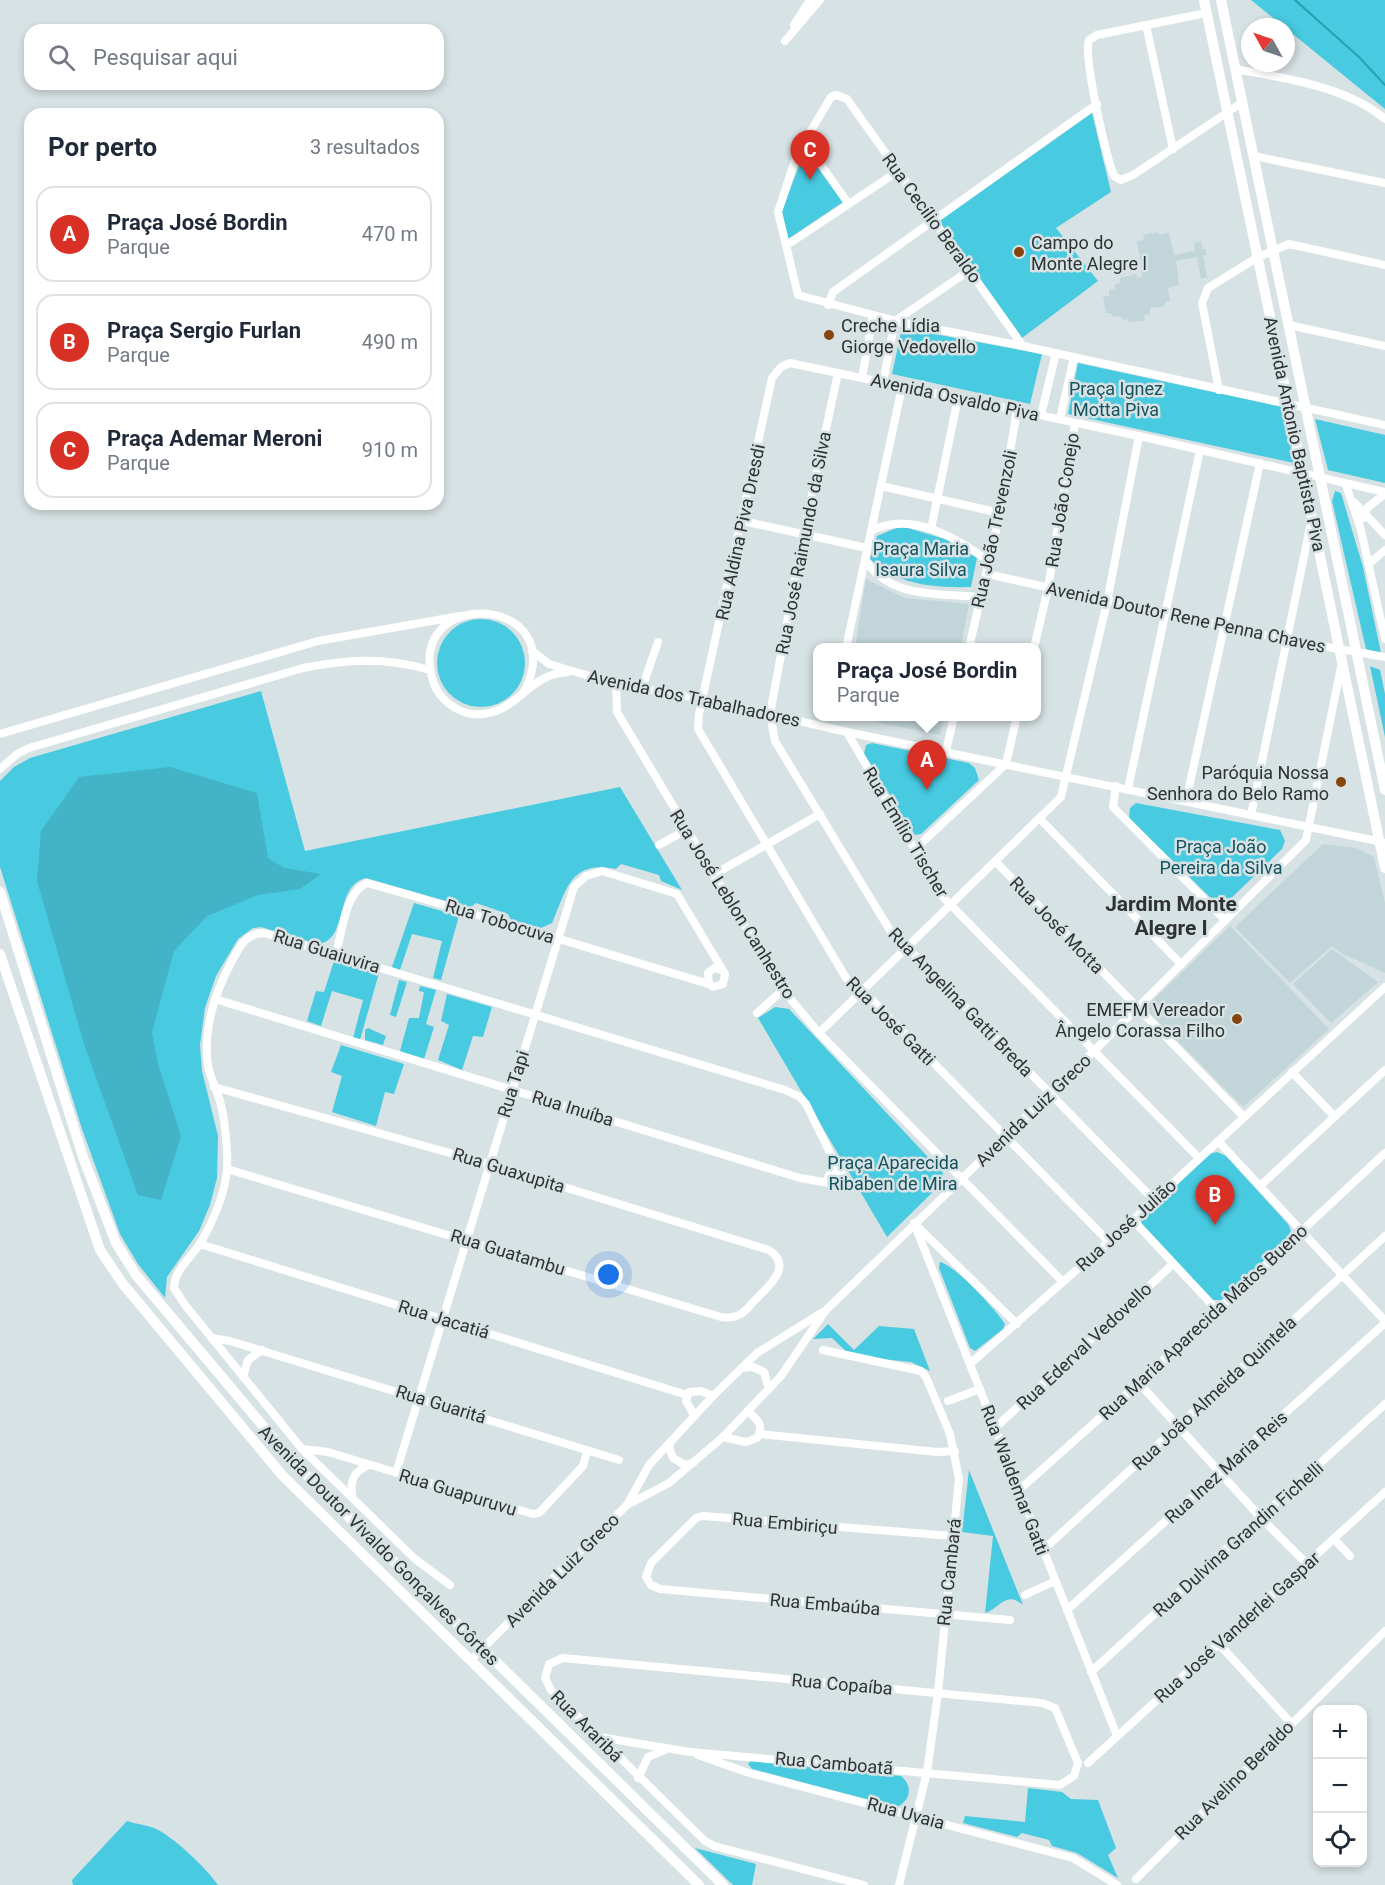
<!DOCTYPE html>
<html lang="pt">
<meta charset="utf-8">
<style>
body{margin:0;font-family:Roboto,sans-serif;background:#f2f2f3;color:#1f2937}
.controls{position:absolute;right:18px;bottom:18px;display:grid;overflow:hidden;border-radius:12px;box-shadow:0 3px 9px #0003}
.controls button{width:54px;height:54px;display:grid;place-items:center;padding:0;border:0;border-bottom:2px solid #e0e1e3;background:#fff;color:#1f2937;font:30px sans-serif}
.compass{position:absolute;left:1241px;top:18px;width:54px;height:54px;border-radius:50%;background:#fff;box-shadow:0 3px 9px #0003;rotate:310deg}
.you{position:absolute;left:609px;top:1275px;width:21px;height:21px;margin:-15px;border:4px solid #fff;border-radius:50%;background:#1a73e8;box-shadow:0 0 0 9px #1a73e833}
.badge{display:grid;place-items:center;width:39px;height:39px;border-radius:50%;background:#d93025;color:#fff;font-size:20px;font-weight:700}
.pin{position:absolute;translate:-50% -50px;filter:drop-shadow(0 2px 3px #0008)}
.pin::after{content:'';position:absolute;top:32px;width:21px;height:18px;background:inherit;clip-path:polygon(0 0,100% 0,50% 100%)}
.popup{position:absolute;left:813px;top:643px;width:228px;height:78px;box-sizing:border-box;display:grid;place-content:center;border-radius:12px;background:#fff;filter:drop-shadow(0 2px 4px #0005);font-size:20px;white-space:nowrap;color:#747a83}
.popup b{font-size:22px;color:#1f2937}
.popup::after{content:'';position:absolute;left:50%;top:100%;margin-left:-12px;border:12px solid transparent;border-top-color:#fff}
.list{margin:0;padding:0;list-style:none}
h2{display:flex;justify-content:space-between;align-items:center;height:78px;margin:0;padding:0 24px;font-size:26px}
h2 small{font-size:20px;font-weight:400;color:#747a83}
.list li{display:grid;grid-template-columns:39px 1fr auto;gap:18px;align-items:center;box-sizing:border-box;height:96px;margin:0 12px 12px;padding:0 12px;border:2px solid #e0e1e3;border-radius:18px}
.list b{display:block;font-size:22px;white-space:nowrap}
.list p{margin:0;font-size:20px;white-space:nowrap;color:#747a83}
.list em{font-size:20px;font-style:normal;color:#747a83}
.icon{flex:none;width:33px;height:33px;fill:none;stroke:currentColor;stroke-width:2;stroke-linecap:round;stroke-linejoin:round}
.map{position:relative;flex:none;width:1385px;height:1885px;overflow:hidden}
.search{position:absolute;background:#fff;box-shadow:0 3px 9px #0003;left:24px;top:24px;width:420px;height:66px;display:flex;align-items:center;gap:15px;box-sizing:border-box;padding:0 21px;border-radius:18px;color:#747a83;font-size:22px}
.panel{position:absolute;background:#fff;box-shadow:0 3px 9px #0003;left:24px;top:108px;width:420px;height:402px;border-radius:18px}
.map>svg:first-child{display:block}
.built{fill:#c2d5d9}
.green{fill:#48cae0}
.forest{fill:#43b3c7}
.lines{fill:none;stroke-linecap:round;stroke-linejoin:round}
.stream{stroke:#299fb2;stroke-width:2}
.minor{stroke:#fff;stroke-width:8}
.major{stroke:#fff;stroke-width:10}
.poi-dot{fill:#85450e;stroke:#d7e2e4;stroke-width:2}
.labels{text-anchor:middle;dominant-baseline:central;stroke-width:5;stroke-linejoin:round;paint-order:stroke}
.street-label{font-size:18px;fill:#2e3232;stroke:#d7e2e4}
.poi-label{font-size:18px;fill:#2e3232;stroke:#d7e2e4;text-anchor:start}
.park-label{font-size:18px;fill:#14535e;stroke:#d7e2e4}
.quarter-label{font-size:21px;font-weight:bold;fill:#2e3232;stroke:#d7e2e4}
</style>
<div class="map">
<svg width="1385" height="1885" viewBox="0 0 1385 1885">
<rect width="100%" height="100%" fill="#d7e2e4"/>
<g class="built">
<polygon points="1158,232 1159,235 1169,233 1174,255 1195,251 1194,243 1201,241 1202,249 1206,249 1206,255 1203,256 1207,277 1201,279 1197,257 1176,261 1179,285 1168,288 1170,301 1165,302 1165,306 1150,308 1150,314 1144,315 1145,321 1129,322 1127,319 1123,320 1121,316 1113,317 1111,313 1106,313 1103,296 1109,296 1109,290 1115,289 1115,284 1120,283 1120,278 1136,274 1137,278 1143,277 1137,241 1144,240 1143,235"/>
<polygon points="866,579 905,598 969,604 961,647 855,647"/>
<polygon points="853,717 945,717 940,735"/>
<polygon points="1323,844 1356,848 1374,857 1385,903 1385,973 1343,954 1332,946 1290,983 1235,927"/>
<polygon points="1230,926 1329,1029 1243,1107 1145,1008"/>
<polygon points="1332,949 1378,982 1331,1023 1293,984"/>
</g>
<g class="green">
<polygon points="1251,0 1385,0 1385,109"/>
<polygon points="1092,113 1111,192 1056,228 1098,281 1022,338 939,221"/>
<polygon points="806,148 843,202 788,239 781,213"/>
<polygon points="902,328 1042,354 1030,404 892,374"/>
<polygon points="1078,363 1282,407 1294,463 1068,414"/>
<polygon points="1315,419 1385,435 1385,483 1328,470"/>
<polygon points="1335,491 1341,493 1363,567 1381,653 1366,649 1332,501"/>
<path d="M901,526L948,540L977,558L971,587C935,588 897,585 870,559L877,536Z"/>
<circle cx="481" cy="663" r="44"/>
<polygon points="1370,666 1380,670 1385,694 1385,737"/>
<path d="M261,691L305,851L620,787L682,890L661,881L659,875L621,864L616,869C570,860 567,889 552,923L541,928L511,920L508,914L476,903L470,908L366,878C333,886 350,940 318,944L261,927L253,928L238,939L216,976L205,1008L200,1045L202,1071L218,1136L217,1178L210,1205L199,1231L167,1277L165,1298L138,1264L120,1234L82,1129L0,867V781L14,767L30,758Z"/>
<polygon points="872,743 969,763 975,768 979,780 921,834 915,835 864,754 866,745"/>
<polygon points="1136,803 1280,830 1285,841 1282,849 1221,908 1129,818 1130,808"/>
<polygon points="414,903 459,916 441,980 433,978 442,941 412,934 400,970 392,967"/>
<polygon points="334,961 379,973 360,1040 353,1038 363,1000 332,991 321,1026 307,1021 316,991 324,992"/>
<polygon points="399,980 407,982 396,1017 390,1015"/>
<polygon points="420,986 436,990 426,1024 434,1027 424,1059 400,1051 409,1018 419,1018 424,992 419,991"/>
<polygon points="447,994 492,1007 483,1037 473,1036 462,1070 438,1060 449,1025 441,1021"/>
<polygon points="775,1007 789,1009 943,1173 940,1185 887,1237 758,1018"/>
<polygon points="368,1028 386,1036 383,1045 365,1040 365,1030"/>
<polygon points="341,1045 404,1064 394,1094 385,1092 376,1126 332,1112 342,1076 331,1072"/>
<polygon points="1217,1152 1226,1156 1288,1224 1291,1231 1284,1242 1226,1297 1222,1300 1211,1300 1142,1227 1141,1220 1209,1154"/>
<path d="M940,1262C956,1266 996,1310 1005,1324L1003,1329L975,1351L970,1348L939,1268Z"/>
<polygon points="828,1324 854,1350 879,1326 914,1329 930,1371 911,1362 851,1356 832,1338 813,1339"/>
<path d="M969,1470L1023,1605C1005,1590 1000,1609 985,1613L993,1536L962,1532Z"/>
<path d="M752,1760L901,1776C913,1786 911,1800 897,1807L752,1769L748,1764Z"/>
<polygon points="1028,1788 1062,1792 1071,1799 1098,1800 1116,1848 1108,1855 1118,1878 1077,1853 1052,1846 1049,1840 1022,1833 1017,1837 963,1823 965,1816 1025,1822"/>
<path d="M127,1821C136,1824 146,1825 154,1828C173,1836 206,1868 218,1885H73L72,1880Z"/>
<polygon points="695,1848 756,1864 752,1885 733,1885"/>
</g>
<polygon class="forest" points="170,767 257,793 268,858 284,868 321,874 300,889 258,895 207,916 174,951 152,1032 158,1064 181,1136 161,1200 138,1195 84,1044 37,881 41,831 79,777"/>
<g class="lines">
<polyline class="stream" points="1295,0 1359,57 1385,85"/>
<g class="minor">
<path d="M1206,13L1097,35L1089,40C1083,57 1106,156 1114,176L1121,180L1133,175L1243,102"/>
<polyline points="794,25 810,0"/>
<polyline points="1146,25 1173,149"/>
<polyline points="785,41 820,0"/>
<path d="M1235,69C1284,78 1346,86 1385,119"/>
<polyline points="804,141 848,203"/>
<polyline points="1254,156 1385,183"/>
<polyline points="787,245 897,172"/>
<polyline points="828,305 833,292 1097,104"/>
<polyline points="895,321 970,270"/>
<polyline points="1289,325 1385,346"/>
<polyline points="1023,346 847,99 836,95 831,97 797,154 778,212 798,295 900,322 1023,346 1385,425"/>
<polyline points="838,373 803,536 770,714 775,741 894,937 916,956 1154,1200"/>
<polyline points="862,378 873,316"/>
<polyline points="883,382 895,321"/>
<polyline points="1219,390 1202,303 1208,288 1258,257 1289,244 1385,265"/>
<polyline points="1041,415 1056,353"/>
<polyline points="1060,419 1074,357"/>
<polyline points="1346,485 1361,530 1385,639"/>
<polyline points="881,486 1000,513"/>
<polyline points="1355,503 1385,535"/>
<polyline points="1364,518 1367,508 1385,494"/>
<polyline points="743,521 867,548"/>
<polyline points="931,529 958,398"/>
<path d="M871,531C911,510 956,538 989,561"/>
<path d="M865,559C888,599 941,593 980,597"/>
<polyline points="1370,563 1385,550"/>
<polyline points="987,574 1288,640 1385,657"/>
<polyline points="846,648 902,387"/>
<polyline points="969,648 1000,513 1017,410"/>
<polyline points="1034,648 1048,588 1075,423"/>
<polyline points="532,651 549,664 616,684 703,699 847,732 1382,842"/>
<polyline points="616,684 617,712 783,990 819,1033 1063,1282"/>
<polyline points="642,688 658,642"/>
<path d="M523,694C576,593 400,584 434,684C439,698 456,712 472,714C517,718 525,674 568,672"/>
<polyline points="847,732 942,896 1199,1158"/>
<polyline points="0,734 318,641 460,616"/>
<polyline points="946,751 954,716"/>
<path d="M0,769L17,754L29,748L303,668C349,659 384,657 430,670"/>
<polyline points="1116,786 1113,807 1225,920"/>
<polyline points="1128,789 1200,450"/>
<polyline points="1186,801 1260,463"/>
<polyline points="1251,815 1311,522"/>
<polyline points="1040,819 1181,964"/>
<polyline points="659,845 686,830"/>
<polyline points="914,850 1006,764 1017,716"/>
<polyline points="996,862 1244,1117"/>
<polyline points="713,875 820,814"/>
<path d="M336,954C342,933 345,892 367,883C482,915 595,950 709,984L713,987L723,984L725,974L677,894L602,871L586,876L574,887L396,1473"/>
<polyline points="709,984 708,973 714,968 721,970"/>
<polyline points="215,999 800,1178 829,1183"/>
<polyline points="757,1013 783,990"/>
<polyline points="819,1033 1061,797 1107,602 1139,436"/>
<polyline points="1292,1072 1334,1116"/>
<path d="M214,1087L489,1164L769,1250C793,1266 770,1285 756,1299C751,1304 746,1312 739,1315C733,1318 727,1318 721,1317L227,1169"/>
<polyline points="1218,1141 1385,1321"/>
<circle cx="836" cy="1179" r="8"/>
<polyline points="1260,1186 1385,1070"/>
<polyline points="1133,1220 1216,1309"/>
<polyline points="914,1223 1117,1736"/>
<polyline points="919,1228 1017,1324"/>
<polyline points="1108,1241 872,1000 846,978 698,729 699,714 772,378 781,367 790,363 1139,436 1385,492"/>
<polyline points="200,1244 687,1395"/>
<polyline points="212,1338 230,1341 619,1460"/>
<polyline points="823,1350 921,1371 926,1377 950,1434 959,1479 938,1693 927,1772 899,1885"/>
<polyline points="970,1364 1133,1220 1385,987"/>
<polyline points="742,1368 753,1367 764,1372 769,1389"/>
<polyline points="243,1377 248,1360 262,1350"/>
<polyline points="1139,1383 1261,1518 1307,1564"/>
<polyline points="948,1401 980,1389"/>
<polyline points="694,1415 686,1401 689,1392 701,1391 713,1396"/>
<polyline points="996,1427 1173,1264"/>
<polyline points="760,1434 937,1452 955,1451"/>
<path d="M723,1437L746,1442L757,1438C765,1426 757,1419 748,1411"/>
<polyline points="671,1441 669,1447 673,1458 685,1465 693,1463"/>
<polyline points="302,1449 328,1452 533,1514 539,1513 583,1466 587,1451"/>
<polyline points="1019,1490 1139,1383 1385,1153"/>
<path d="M352,1495C350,1480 354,1471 369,1465"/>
<polyline points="627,1505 669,1483 723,1437 781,1376 826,1310 1093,1052 1306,840 1341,667"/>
<polyline points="953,1536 703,1516 696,1518 651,1563 646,1577 651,1585 660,1589 1010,1620"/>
<polyline points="1334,1539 1350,1556"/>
<polyline points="1043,1550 1385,1236"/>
<path d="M450,1585L415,1559L302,1449L185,1305L174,1288C174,1270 192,1257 201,1242C213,1221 225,1193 227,1169C228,1153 225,1121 221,1105C218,1092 211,1080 208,1066C203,1029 215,992 232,961C240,946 246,933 264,933L785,1090L800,1097L806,1104L839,1171"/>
<polyline points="1025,1595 1055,1581"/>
<polyline points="1067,1610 1385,1323"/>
<polyline points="1219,1644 1291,1723"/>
<polyline points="471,1660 627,1505 649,1465 713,1396 757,1353 823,1312"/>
<polyline points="1091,1672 1385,1404"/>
<polyline points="599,1737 690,1752 1060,1785 1074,1776 1078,1763 1055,1708 1042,1703 563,1658 549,1664 545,1678 551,1690 705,1841 714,1846 864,1885"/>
<polyline points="698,1755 746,1772 1073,1858 1117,1885"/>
<polyline points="1088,1763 1385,1492"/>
<polyline points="638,1778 648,1757 667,1749"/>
<polyline points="1136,1879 1385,1631"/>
</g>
<g class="major">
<polyline points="1204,0 1385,868"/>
<polyline points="1221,0 1385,790"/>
<polyline points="0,892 83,1157 116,1243 136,1275 295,1464 723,1885"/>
<polyline points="0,954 100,1250 123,1284 282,1475 699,1885"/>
</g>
</g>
<g class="poi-dot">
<circle cx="1019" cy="252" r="6"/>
<circle cx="829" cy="335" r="6"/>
<circle cx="1341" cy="782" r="6"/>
<circle cx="1237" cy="1019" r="6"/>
</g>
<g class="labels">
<g class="street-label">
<text transform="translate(932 218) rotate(54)">Rua Cecílio Beraldo</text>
<text transform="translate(955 397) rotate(12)">Avenida Osvaldo Piva</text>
<text transform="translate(1295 434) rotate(78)">Avenida Antonio Baptista Piva</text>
<text transform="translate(1062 500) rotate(-81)">Rua João Conejo</text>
<text transform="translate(994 529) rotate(-78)">Rua João Trevenzoli</text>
<text transform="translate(740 532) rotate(-78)">Rua Aldina Piva Dresdi</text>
<text transform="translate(803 543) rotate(-79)">Rua José Raimundo da Silva</text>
<text transform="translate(1186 617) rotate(12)">Avenida Doutor Rene Penna Chaves</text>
<text transform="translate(694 698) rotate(12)">Avenida dos Trabalhadores</text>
<text transform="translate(906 832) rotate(59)">Rua Emílio Tischer</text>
<text transform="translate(733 904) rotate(58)">Rua José Leblon Canhestro</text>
<text transform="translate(500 921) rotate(17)">Rua Tobocuva</text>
<text transform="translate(1057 925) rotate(46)">Rua José Motta</text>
<text transform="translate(327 951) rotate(17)">Rua Guaiuvira</text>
<text transform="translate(961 1002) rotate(46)">Rua Angelina Gatti Breda</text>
<text transform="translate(891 1021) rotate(45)">Rua José Gatti</text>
<text transform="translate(513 1084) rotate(-73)">Rua Tapi</text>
<text transform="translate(573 1108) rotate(17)">Rua Inuíba</text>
<text transform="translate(1033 1110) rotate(-44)">Avenida Luiz Greco</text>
<text transform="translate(509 1170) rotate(17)">Rua Guaxupita</text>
<text transform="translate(1126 1225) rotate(-42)">Rua José Julião</text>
<text transform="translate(508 1252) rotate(17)">Rua Guatambu</text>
<text transform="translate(444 1319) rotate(17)">Rua Jacatiá</text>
<text transform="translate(1203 1322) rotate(-43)">Rua Maria Aparecida Matos Bueno</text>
<text transform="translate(1084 1346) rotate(-43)">Rua Ederval Vedovello</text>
<text transform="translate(1214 1393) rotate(-43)">Rua João Almeida Quintela</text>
<text transform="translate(441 1404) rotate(17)">Rua Guaritá</text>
<text transform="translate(1226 1467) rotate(-42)">Rua Inez Maria Reis</text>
<text transform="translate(1015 1480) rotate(69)">Rua Waldemar Gatti</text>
<text transform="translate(458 1492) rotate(17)">Rua Guapuruvu</text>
<text transform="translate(785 1523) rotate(5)">Rua Embiriçu</text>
<text transform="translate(1238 1539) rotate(-42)">Rua Dulvina Grandin Fichelli</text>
<text transform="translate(379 1545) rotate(45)">Avenida Doutor Vivaldo Gonçalves Côrtes</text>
<text transform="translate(562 1570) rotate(-45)">Avenida Luiz Greco</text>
<text transform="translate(949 1572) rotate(-84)">Rua Cambará</text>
<text transform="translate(825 1604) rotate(5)">Rua Embaúba</text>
<text transform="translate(1237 1627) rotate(-42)">Rua José Vanderlei Gaspar</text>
<text transform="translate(842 1684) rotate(5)">Rua Copaíba</text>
<text transform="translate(587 1726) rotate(45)">Rua Araribá</text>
<text transform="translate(834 1763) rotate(5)">Rua Camboatã</text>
<text transform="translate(1234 1780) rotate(-45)">Rua Avelino Beraldo</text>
<text transform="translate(906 1813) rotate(15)">Rua Uvaia</text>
</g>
<g class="poi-label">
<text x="1031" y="242">Campo do<tspan x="1031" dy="21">Monte Alegre l</tspan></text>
<text x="841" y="325">Creche Lídia<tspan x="841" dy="21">Giorge Vedovello</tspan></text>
<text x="1329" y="772" text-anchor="end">Paróquia Nossa<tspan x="1329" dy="21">Senhora do Belo Ramo</tspan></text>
<text x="1225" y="1009" text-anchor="end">EMEFM Vereador<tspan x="1225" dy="21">Ângelo Corassa Filho</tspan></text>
</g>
<g class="park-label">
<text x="1116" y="388">Praça Ignez<tspan x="1116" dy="21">Motta Piva</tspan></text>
<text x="921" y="548">Praça Maria<tspan x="921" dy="21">Isaura Silva</tspan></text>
<text x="1221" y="846">Praça João<tspan x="1221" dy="21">Pereira da Silva</tspan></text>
<text x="893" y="1162">Praça Aparecida<tspan x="893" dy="21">Ribaben de Mira</tspan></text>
</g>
<g class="quarter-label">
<text x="1171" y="904">Jardim Monte<tspan x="1171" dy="24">Alegre I</tspan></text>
</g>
</g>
</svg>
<div class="controls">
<button>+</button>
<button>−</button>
<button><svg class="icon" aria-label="locate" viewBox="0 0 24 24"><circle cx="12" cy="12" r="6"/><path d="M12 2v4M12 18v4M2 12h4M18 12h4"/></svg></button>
</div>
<svg class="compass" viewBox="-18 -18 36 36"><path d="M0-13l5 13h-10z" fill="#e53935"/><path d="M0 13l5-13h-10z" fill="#747a83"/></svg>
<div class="you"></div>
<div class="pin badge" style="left:927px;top:790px">A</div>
<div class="popup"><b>Praça José Bordin</b>Parque</div>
<div class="pin badge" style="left:1215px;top:1225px">B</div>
<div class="pin badge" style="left:810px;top:180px">C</div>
<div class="search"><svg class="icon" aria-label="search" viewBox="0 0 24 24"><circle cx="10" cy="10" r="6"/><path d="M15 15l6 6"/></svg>Pesquisar aqui</div>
<section class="panel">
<h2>Por perto<small>3 resultados</small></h2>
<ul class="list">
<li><span class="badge">A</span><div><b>Praça José Bordin</b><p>Parque</p></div><em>470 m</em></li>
<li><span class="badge">B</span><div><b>Praça Sergio Furlan</b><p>Parque</p></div><em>490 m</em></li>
<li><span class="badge">C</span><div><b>Praça Ademar Meroni</b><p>Parque</p></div><em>910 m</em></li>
</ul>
</section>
</div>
